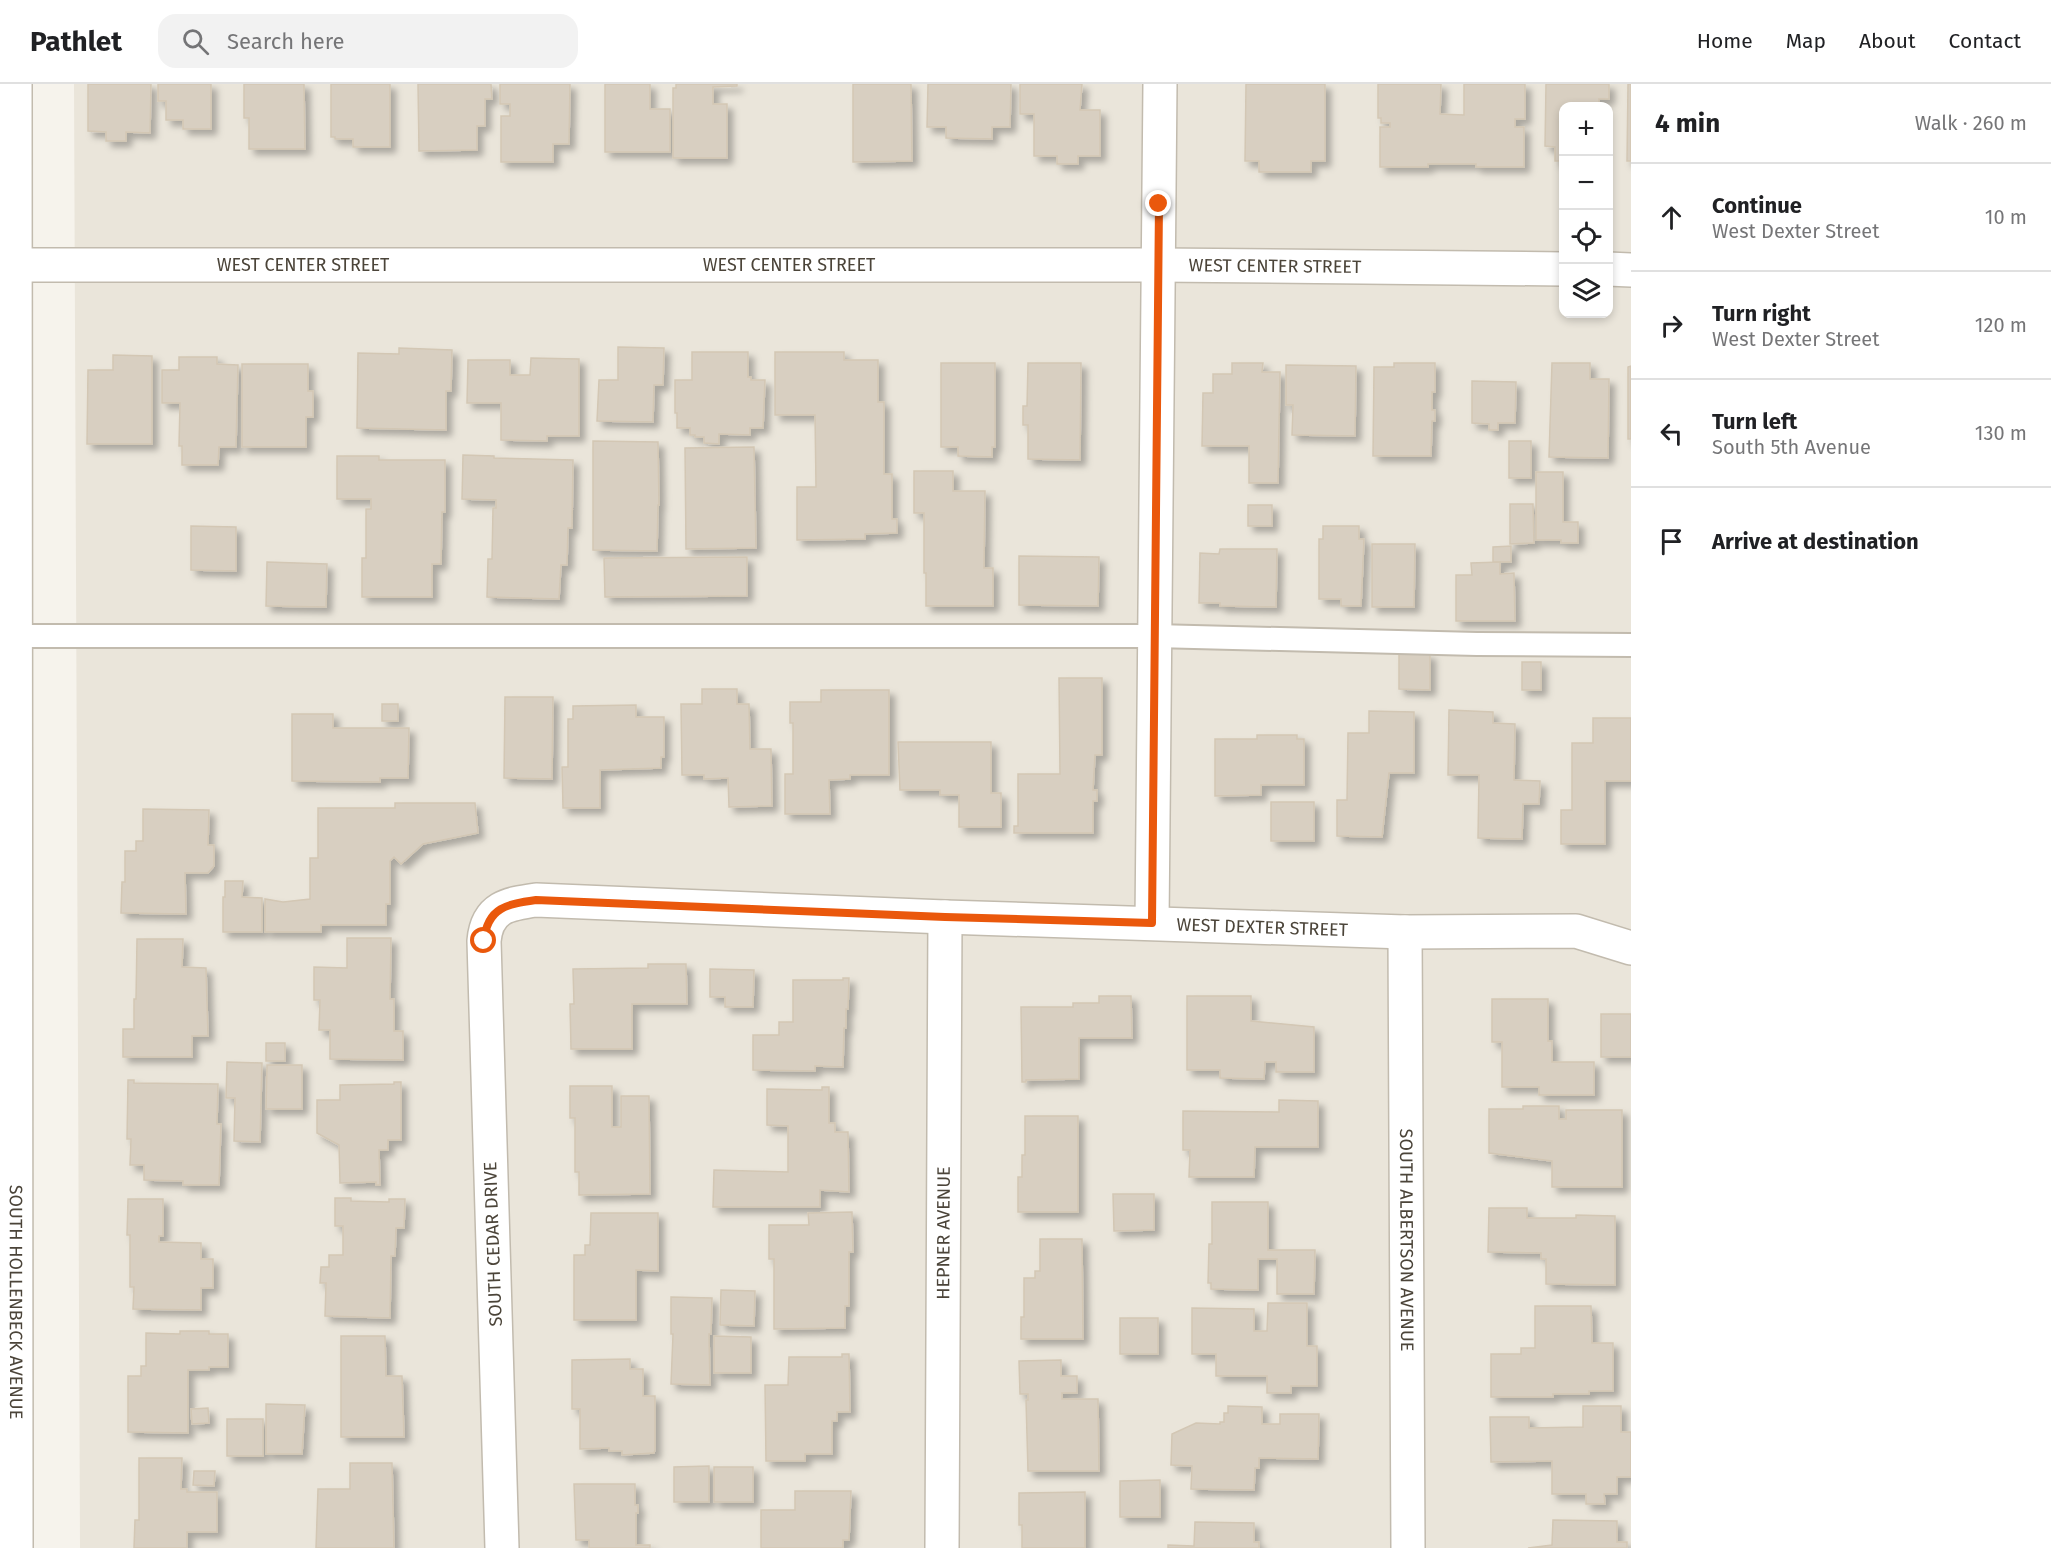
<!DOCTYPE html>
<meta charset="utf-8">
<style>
body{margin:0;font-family:"Fira Sans",sans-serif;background:#f2f2f2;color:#202124}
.controls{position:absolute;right:18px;top:18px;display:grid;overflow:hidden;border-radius:12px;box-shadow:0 3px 9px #0003}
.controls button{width:54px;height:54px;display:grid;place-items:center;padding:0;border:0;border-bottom:2px solid #e0e0e0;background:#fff;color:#202124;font:30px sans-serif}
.stop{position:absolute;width:18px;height:18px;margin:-14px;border:4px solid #ea580c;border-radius:50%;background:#fff}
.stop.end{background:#ea580c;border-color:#fff;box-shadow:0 2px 6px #0008}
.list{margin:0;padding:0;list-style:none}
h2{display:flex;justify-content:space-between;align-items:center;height:78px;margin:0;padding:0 24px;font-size:26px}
h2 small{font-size:20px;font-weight:400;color:#757577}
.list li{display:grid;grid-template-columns:39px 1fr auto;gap:18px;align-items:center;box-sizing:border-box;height:108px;padding:0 24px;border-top:2px solid #e0e0e0}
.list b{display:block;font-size:22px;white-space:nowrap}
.list p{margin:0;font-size:20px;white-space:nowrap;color:#757577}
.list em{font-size:20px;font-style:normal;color:#757577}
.icon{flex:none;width:33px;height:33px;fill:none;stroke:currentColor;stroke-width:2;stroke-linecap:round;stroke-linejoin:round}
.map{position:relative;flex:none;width:1631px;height:1464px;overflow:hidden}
header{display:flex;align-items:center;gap:36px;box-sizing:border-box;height:84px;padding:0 30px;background:#fff;border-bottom:2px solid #e0e0e0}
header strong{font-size:28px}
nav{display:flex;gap:33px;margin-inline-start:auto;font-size:21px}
.search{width:420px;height:54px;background:#f2f2f2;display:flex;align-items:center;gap:15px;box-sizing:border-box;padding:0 21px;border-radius:18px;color:#757577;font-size:22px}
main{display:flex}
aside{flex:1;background:#fff}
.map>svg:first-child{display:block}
.residential{fill:#eae5da;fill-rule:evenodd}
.building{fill:#d8cfc1;stroke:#d3c7b4;stroke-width:1.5;filter:url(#shadow)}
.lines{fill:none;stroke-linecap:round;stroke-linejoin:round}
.service-casing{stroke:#c2bbae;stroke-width:26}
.minor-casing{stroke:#c2bbae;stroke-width:36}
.tertiary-casing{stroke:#c2bbae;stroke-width:36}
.service{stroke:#fff;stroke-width:22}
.minor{stroke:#fff;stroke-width:33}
.tertiary{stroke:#fff;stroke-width:33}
.route{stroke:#ea580c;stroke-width:8}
.labels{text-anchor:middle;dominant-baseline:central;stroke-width:4.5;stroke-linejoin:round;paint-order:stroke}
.street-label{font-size:18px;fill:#4b4439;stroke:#fff}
</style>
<header>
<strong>Pathlet</strong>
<div class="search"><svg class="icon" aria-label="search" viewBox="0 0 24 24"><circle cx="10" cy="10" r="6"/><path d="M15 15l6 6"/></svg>Search here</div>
<nav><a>Home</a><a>Map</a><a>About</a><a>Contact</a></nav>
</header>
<main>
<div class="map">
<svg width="1631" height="1464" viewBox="0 0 1631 1464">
<defs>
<filter id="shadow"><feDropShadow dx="5.5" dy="5.5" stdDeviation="3" flood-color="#0004"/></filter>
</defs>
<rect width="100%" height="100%" fill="#f6f3ec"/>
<path class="residential" d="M74,0H1631V1464H80ZM1564,22H1608V230H1564Z"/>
<g class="building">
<polygon points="88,0 151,0 150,49 126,48 126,57 106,57 106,48 88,47"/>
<polygon points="158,0 211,0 211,45 183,45 183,36 166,36 166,17 158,17"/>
<polygon points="244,0 304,0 305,65 249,65 249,34 244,34"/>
<polygon points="331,0 390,0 390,63 353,63 353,55 335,55 335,53 331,53"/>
<polygon points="418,0 491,0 492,15 485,15 485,42 477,42 477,66 419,67"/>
<polygon points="500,0 570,0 569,60 553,60 553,78 501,78 501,32 510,32 510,20 500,20"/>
<polygon points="605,0 650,0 650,25 670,25 670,68 605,68"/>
<polygon points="676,0 737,0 737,2 713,3 713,20 727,20 727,74 673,74 673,4 676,4"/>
<polygon points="853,0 911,0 912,77 853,78"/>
<polygon points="928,0 1011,0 1010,43 992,43 992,55 946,54 946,43 927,43"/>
<polygon points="1020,0 1082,0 1080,26 1100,26 1100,72 1078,72 1078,80 1057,80 1057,72 1034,72 1034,30 1020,30"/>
<polygon points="1246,0 1325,0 1325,77 1311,77 1311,88 1259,88 1259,77 1245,77"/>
<polygon points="1378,0 1441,0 1440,30 1464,31 1464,0 1525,0 1525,35 1515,35 1515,43 1524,43 1524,83 1476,83 1476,80 1428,80 1428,83 1380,83 1380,43 1390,43 1390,39 1381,39 1381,34 1378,34"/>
<polygon points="1546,0 1609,0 1609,15 1599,15 1599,22 1564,22 1564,77 1555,77 1555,63 1545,62"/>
<polygon points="1628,0 1631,0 1631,77 1627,77"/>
<polygon points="618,263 664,264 663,301 654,301 653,338 597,337 599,296 618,296"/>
<polygon points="399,264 452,266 451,307 446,307 446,346 357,344 358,269 399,270"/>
<polygon points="692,268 748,268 748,293 751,293 751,296 765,296 763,344 750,344 750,351 719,350 719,360 704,359 704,353 695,353 695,351 690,351 690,344 677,344 677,329 675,329 675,296 692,296"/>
<polygon points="775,268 844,268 844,276 878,276 878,318 884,318 884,390 892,390 892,435 897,435 897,449 865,450 865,455 797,456 797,403 816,403 815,331 775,331"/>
<polygon points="113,271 152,272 152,360 87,360 88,286 113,286"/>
<polygon points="179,273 217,273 217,280 238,281 236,363 219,363 218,381 182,381 182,362 179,362 180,319 162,319 162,286 179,286"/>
<polygon points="531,274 579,275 579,352 547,352 547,357 501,356 501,319 467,319 468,276 510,276 510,291 530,291"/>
<polygon points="941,279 995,279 995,363 992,363 992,373 958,372 958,363 941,363"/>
<polygon points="1028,279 1081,279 1080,376 1028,375 1028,341 1023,341 1023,322 1027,322"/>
<polygon points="1232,279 1263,279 1262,288 1280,288 1278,399 1249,399 1249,362 1202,362 1203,309 1213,309 1213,290 1232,290"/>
<polygon points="1394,279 1435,279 1435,308 1432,308 1432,326 1435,326 1435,337 1432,337 1431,372 1373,372 1374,283 1394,283"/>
<polygon points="1552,279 1590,279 1590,295 1609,295 1608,374 1549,373"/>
<polygon points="242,280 308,280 308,307 313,307 313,333 306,333 306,363 242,363"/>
<polygon points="1286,281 1356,282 1355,352 1292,351 1293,321 1286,321"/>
<polygon points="1631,282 1631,355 1628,355 1628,283"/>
<polygon points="1472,297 1516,298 1515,339 1498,339 1498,346 1489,346 1489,340 1472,339"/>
<polygon points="593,357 658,358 659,421 658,421 657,467 593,466"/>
<rect x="1509" y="357" width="22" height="37"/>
<polygon points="754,363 756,464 686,465 685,364"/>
<polygon points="463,371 494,372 494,374 573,376 572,444 568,444 567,481 561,481 559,515 487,513 488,475 492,475 493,424 496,424 496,416 462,415"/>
<polygon points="337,372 379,372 379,376 445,376 445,428 442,428 441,480 432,480 432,513 362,513 362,474 366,474 366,425 371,425 371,415 337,415"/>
<polygon points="914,387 953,387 953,407 985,407 984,484 993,484 993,522 926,522 926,489 924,489 924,429 914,429"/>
<polygon points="1536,388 1563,388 1563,438 1578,438 1578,459 1561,459 1561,456 1536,456"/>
<polygon points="1510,420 1533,420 1534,459 1510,460"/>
<rect x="1248" y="421" width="24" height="21"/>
<polygon points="191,442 236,443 236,487 191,486"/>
<polygon points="1323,442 1359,442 1359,455 1364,455 1361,522 1341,522 1341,515 1319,515 1319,455 1323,455"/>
<polygon points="1372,460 1415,460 1414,523 1372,523"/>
<polygon points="1511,462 1511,478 1493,478 1493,463"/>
<polygon points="1220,465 1277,465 1276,523 1220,522 1220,519 1199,519 1200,469 1219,470"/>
<polygon points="1019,472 1099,473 1098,522 1019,521"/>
<polygon points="747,473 747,512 605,513 604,474"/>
<polygon points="267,478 327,480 326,523 266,522"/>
<polygon points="1500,478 1500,490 1514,489 1515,537 1456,537 1456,491 1472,491 1471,479"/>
<polygon points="1399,570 1430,570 1430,606 1399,605"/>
<rect x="1522" y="578" width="19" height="28"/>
<polygon points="1059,594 1102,594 1102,671 1095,671 1093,706 1097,706 1097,717 1093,717 1093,749 1014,749 1014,742 1018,742 1018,690 1060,690"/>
<polygon points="702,605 737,605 737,620 749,620 750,665 771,665 772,722 729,723 728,694 704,695 704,691 682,691 681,620 702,620"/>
<polygon points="821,606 889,606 889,691 850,691 850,695 829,696 830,730 785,730 785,690 793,690 793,639 790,639 790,618 821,618"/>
<polygon points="505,613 553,613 552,695 504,694"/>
<rect x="382" y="620" width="16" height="17"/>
<polygon points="636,621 636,633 664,633 664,673 661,673 661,684 600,686 600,724 563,724 562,683 568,683 568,635 573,635 573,622"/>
<polygon points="1449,626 1493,628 1493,639 1515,640 1514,696 1540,697 1539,720 1523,720 1522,755 1478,754 1479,691 1448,691"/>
<polygon points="1369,627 1414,628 1414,689 1389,689 1382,753 1337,752 1337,716 1347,716 1348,649 1369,649"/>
<polygon points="292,630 333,630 333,644 409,644 408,694 380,694 380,698 292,697"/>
<polygon points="1593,634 1631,634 1631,697 1605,697 1605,760 1561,760 1561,726 1572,726 1572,659 1593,659"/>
<polygon points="1257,651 1297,651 1297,655 1304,655 1304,701 1261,701 1261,711 1215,712 1215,655 1257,655"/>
<polygon points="898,658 991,658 991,709 1001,709 1001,743 959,743 959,711 940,711 940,706 900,706"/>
<rect x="1271" y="718" width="43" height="39"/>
<polygon points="395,719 475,719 478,749 423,760 401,780 394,773 390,777 390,820 386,820 386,841 321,841 321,848 265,848 265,815 283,818 310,815 310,774 318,774 318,724 395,724"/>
<polygon points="143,725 209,726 208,761 214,761 214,782 208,789 185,789 186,830 121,829 122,798 125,798 125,767 136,767 136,757 143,757"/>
<polygon points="225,797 243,797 242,813 262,814 262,848 223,848 223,813 225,813"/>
<polygon points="347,854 391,854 390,915 394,915 394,947 403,947 403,976 330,975 330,946 319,946 320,916 314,916 314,883 347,884"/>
<polygon points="137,855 183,855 182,883 206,884 208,952 192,952 192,973 123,973 123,945 134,945 134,915 136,915"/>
<polygon points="648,880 686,880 687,920 632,920 632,965 571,965 570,920 574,920 573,885 648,884"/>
<polygon points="710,885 754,886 753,923 725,923 725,913 710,913"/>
<polygon points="843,894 849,894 848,925 846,925 846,944 844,944 843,983 815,982 815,987 753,986 753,951 779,951 779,938 793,938 793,896 843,896"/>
<polygon points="1099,912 1131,912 1132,954 1079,954 1079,995 1026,996 1026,998 1022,998 1021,923 1073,923 1073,919 1099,919"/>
<polygon points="1187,912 1251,912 1251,937 1314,943 1314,988 1276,988 1276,978 1265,978 1264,995 1220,994 1220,986 1187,986"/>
<polygon points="1492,915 1548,915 1548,957 1552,957 1552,978 1594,978 1594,1011 1539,1011 1539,1003 1502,1003 1502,958 1492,958"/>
<rect x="1601" y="930" width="30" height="43"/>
<rect x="266" y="959" width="19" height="18"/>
<polygon points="227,978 262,979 260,1058 234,1057 235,1014 226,1014"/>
<polygon points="267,981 302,981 302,1025 266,1025"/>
<polygon points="128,996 134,996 134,999 218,1000 217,1040 221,1040 219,1101 183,1101 183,1097 144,1096 144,1081 130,1081 131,1055 127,1055"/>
<polygon points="394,998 401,998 401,1056 388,1056 388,1066 379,1066 380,1101 376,1101 376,1098 340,1099 339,1061 317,1049 317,1016 340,1016 340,1001 394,1000"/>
<polygon points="570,1002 612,1002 612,1043 621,1043 621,1012 649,1012 650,1110 579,1111 579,1088 575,1088 575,1034 570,1034"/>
<polygon points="822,1003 829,1003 829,1039 835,1039 835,1048 848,1048 849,1108 820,1106 820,1123 713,1123 714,1086 788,1088 788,1042 767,1041 767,1005 822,1006"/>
<polygon points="1279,1016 1318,1017 1318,1063 1255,1063 1254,1093 1189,1093 1190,1066 1183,1066 1183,1027 1279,1028"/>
<polygon points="1523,1022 1559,1022 1559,1035 1566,1035 1566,1026 1622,1026 1622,1103 1552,1103 1552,1077 1489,1069 1489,1025 1523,1025"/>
<polygon points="1025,1032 1078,1032 1078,1128 1018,1128 1018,1093 1022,1093 1022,1071 1025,1071"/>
<polygon points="1113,1110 1154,1110 1154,1146 1114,1147"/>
<polygon points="335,1114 351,1114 351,1117 389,1118 389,1115 405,1115 404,1144 396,1144 395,1172 391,1172 390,1234 325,1232 326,1199 320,1199 321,1183 329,1183 329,1171 343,1171 343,1142 335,1142"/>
<polygon points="128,1115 163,1115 163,1152 159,1152 159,1158 201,1159 201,1175 213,1175 213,1204 201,1204 201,1226 133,1225 134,1203 130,1203 130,1151 127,1151"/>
<polygon points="1212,1118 1268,1118 1268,1166 1315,1166 1314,1210 1277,1210 1277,1175 1258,1175 1258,1206 1211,1205 1211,1199 1208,1199 1209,1160 1212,1160"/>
<polygon points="1489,1124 1527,1124 1527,1134 1576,1134 1576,1131 1615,1132 1615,1201 1546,1200 1546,1175 1541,1175 1541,1169 1488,1168"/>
<polygon points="852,1128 853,1168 849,1168 849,1222 845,1222 845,1244 774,1245 774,1175 769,1175 769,1141 809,1141 808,1129"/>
<polygon points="591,1129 658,1129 658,1187 636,1186 636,1236 574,1236 574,1171 585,1171 585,1161 590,1161"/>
<polygon points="1040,1155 1082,1155 1083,1255 1021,1255 1021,1233 1024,1233 1024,1194 1035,1194 1035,1187 1040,1187"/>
<polygon points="721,1206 755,1207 754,1242 720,1241"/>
<polygon points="671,1213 712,1214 711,1250 709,1250 710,1301 671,1300 673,1250 671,1250"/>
<polygon points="1268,1219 1307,1219 1307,1262 1317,1262 1317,1302 1291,1302 1291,1309 1267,1309 1267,1292 1216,1292 1216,1270 1192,1270 1192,1224 1254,1225 1254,1247 1267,1247"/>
<polygon points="1535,1222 1591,1222 1592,1259 1613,1259 1613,1307 1589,1307 1589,1310 1553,1310 1553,1313 1491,1313 1491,1270 1521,1270 1521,1264 1535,1264"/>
<rect x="1120" y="1234" width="38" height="36"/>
<polygon points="180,1247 209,1247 209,1250 228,1250 228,1283 209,1283 209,1286 188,1286 188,1349 128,1348 128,1292 141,1292 141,1282 146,1282 146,1249 180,1250"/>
<polygon points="341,1252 385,1252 386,1292 402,1292 404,1353 341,1353"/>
<polygon points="714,1252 751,1253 751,1289 714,1289"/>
<polygon points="842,1270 849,1270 850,1328 837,1328 837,1337 832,1337 832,1370 805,1370 805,1377 766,1377 765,1301 788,1301 789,1273 842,1273"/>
<polygon points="630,1275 630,1285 643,1285 643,1312 655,1312 655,1366 654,1369 622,1371 622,1367 609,1367 609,1364 580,1365 580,1325 572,1325 572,1276"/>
<polygon points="1061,1276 1061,1292 1077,1292 1077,1309 1062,1309 1062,1315 1098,1315 1099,1387 1028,1387 1026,1316 1028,1316 1028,1310 1020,1310 1019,1277"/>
<polygon points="266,1320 305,1321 302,1370 266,1370"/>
<polygon points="1228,1322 1262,1323 1262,1340 1280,1340 1280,1330 1319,1330 1318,1375 1259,1374 1259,1384 1255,1384 1254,1406 1191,1405 1192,1382 1171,1381 1172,1350 1196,1339 1220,1340 1220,1338 1224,1338 1224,1329 1228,1329"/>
<polygon points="1583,1322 1621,1322 1621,1348 1631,1348 1631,1393 1617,1393 1617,1410 1604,1410 1605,1420 1586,1420 1586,1410 1552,1410 1552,1377 1491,1378 1490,1333 1529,1333 1529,1344 1583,1343"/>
<polygon points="208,1324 209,1339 192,1340 191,1325"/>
<rect x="227" y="1335" width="36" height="37"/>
<polygon points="139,1374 182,1374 181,1405 187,1405 187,1408 217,1408 217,1448 187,1448 187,1464 134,1464 135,1436 139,1436"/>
<polygon points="350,1379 392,1379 394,1464 316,1464 318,1405 350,1405"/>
<polygon points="709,1382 709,1418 674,1418 674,1383"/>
<rect x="714" y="1383" width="39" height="35"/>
<polygon points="194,1387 215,1387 214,1402 193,1401"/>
<polygon points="1160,1396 1160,1433 1120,1433 1120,1397"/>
<polygon points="574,1400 635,1400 635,1421 638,1421 638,1429 636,1429 636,1461 650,1461 650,1464 589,1464 589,1456 576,1456"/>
<polygon points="795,1407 851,1407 849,1456 843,1456 843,1464 761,1464 761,1426 795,1426"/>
<polygon points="1085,1408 1085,1464 1022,1464 1022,1441 1019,1441 1019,1409"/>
<polygon points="1553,1436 1617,1437 1617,1458 1627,1458 1627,1464 1528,1464 1552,1461"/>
<polygon points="1195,1438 1254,1439 1254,1458 1259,1458 1259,1464 1168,1464 1168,1461 1194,1462"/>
</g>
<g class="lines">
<defs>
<polyline id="service" points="15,552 1155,552 1477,560 1631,561"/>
<g id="minor">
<path id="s1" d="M15,181H1158L1564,185"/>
<polyline points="1608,185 1631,186"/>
<polyline points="1152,839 1160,0"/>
<path id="s2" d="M1405,848L1408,1464"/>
<path id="s3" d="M502,1464L484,857C487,823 508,820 536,816L945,833L1405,848L1576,847L1631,864"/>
<path id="s4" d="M942,1464L945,833"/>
</g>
<g id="tertiary">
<path id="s5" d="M15,0L16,1464"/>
</g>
</defs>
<use href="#service" class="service-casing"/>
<use href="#minor" class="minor-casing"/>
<use href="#tertiary" class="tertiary-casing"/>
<use href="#service" class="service"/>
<use href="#minor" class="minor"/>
<use href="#tertiary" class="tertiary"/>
</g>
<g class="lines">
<path class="route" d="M484,857C487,823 508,820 536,816L945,833L1152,839L1159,120"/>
</g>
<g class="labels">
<g class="street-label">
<text stroke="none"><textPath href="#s1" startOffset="288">WEST CENTER STREET</textPath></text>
<text stroke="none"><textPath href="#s1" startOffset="774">WEST CENTER STREET</textPath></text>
<text stroke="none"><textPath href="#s1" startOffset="1260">WEST CENTER STREET</textPath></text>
<text stroke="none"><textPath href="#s3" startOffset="1408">WEST DEXTER STREET</textPath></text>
<text stroke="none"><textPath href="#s4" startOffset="315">HEPNER AVENUE</textPath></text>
<text stroke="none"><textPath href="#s2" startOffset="308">SOUTH ALBERTSON AVENUE</textPath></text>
<text transform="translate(493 1160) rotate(-92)">SOUTH CEDAR DRIVE</text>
<text stroke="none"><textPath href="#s5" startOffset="1218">SOUTH HOLLENBECK AVENUE</textPath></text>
</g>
</g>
</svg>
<div class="controls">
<button>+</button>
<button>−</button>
<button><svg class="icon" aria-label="locate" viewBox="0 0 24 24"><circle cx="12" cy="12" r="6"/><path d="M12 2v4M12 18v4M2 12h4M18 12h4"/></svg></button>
<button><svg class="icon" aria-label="layers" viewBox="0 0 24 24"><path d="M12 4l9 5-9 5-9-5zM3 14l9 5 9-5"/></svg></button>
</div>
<div class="stop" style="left:484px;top:857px"></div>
<div class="stop end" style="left:1159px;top:120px"></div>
</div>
<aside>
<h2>4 min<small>Walk · 260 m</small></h2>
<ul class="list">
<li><svg class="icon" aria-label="ahead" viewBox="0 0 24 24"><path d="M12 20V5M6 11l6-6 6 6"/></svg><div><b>Continue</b><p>West Dexter Street</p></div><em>10 m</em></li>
<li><svg class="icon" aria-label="right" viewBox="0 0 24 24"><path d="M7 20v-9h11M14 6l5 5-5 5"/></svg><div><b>Turn right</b><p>West Dexter Street</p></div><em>120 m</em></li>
<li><svg class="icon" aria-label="left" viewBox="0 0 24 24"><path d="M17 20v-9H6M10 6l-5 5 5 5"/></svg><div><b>Turn left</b><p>South 5th Avenue</p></div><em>130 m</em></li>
<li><svg class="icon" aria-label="arrive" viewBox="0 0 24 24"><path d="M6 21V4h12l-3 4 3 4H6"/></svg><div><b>Arrive at destination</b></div></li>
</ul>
</aside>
</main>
